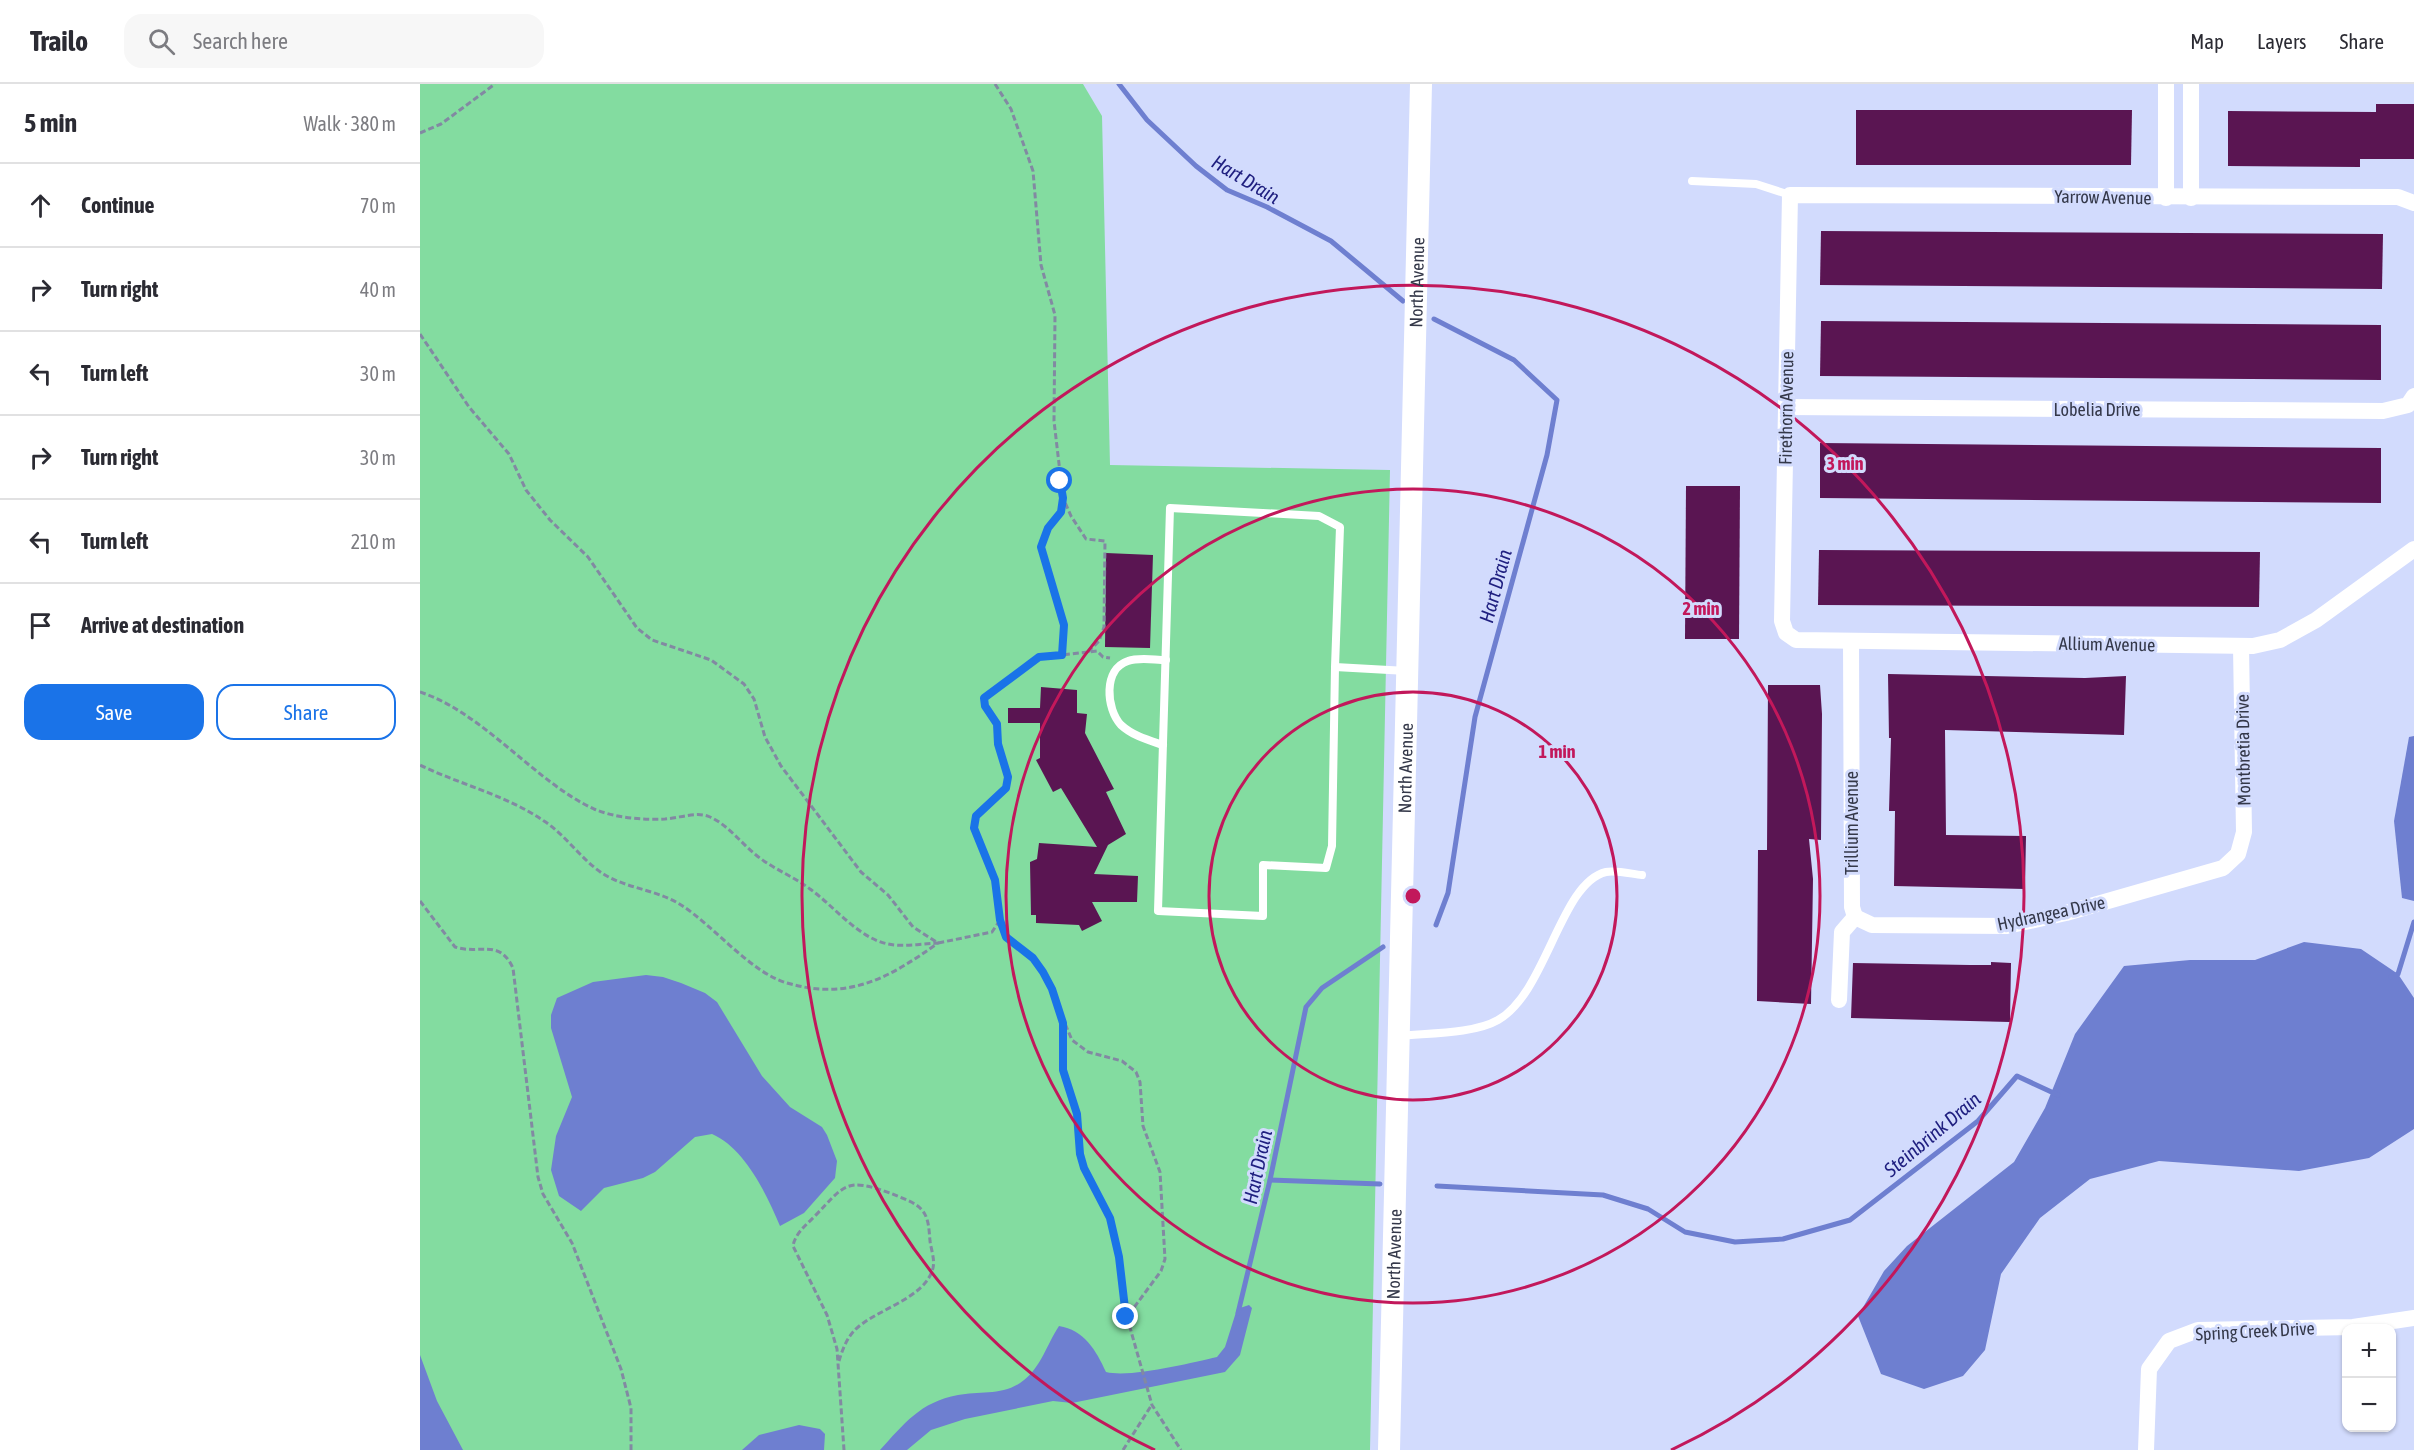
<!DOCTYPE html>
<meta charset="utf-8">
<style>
body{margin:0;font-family:"Asap Condensed",sans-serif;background:#f7f7f7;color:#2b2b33}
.controls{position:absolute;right:18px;bottom:18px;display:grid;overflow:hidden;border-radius:12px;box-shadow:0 2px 4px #0004}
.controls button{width:54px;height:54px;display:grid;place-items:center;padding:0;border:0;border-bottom:2px solid #e1e1e2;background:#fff;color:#2b2b33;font:30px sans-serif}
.stop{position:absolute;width:18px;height:18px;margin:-14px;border:4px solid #1a73e8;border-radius:50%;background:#fff}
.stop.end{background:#1a73e8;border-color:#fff;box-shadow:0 2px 6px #0008}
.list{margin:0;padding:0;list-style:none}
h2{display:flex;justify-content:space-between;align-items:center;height:78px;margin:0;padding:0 24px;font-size:26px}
h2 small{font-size:20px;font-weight:400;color:#7c7c81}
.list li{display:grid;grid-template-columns:39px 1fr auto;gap:18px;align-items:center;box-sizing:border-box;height:84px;padding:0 24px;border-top:2px solid #e1e1e2}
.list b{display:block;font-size:22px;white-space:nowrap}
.list em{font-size:20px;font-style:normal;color:#7c7c81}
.actions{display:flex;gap:12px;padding:18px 24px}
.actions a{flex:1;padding:14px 0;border:2px solid #1a73e8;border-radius:18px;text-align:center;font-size:21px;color:#1a73e8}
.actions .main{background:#1a73e8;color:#fff}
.icon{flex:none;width:33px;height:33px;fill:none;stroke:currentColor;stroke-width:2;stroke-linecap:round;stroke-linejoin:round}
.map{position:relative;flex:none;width:1994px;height:1366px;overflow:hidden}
header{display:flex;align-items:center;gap:36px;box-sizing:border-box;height:84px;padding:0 30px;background:#fff;border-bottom:2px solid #e1e1e2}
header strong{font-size:28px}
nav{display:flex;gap:33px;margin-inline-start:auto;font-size:21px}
.search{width:420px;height:54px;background:#f7f7f7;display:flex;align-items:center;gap:15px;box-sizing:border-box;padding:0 21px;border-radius:18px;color:#7c7c81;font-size:22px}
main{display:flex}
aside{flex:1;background:#fff}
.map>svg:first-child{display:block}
.green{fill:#83dca0}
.water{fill:#6e7fd0}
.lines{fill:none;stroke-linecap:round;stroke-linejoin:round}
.stream{stroke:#6e7fd0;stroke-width:5}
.building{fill:#5a1552}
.path{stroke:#8289a2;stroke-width:3;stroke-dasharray:6 3;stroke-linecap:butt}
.lane{stroke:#fff;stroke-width:8}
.street{stroke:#fff;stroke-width:16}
.secondary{stroke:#fff;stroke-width:22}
.route{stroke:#1a73e8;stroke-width:8}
.ring{fill:none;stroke:#c2185b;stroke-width:3}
.labels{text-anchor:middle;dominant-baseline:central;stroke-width:6;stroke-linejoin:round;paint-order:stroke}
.street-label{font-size:18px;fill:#343849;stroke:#d2dbfd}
.water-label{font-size:20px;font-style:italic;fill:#202080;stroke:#d2dbfd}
.centre{fill:#c2185b;stroke:#d2dbfd;stroke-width:3}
.ring-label{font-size:18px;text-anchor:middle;font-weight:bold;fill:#c2185b;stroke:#d2dbfd;stroke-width:6;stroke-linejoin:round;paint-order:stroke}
</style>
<header>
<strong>Trailo</strong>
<div class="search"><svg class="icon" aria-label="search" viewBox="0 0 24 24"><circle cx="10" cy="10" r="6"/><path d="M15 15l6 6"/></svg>Search here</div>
<nav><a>Map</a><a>Layers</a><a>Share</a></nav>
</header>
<main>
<aside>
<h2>5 min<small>Walk · 380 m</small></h2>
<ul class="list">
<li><svg class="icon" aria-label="ahead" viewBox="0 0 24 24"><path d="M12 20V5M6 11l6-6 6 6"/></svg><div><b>Continue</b></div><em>70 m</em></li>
<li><svg class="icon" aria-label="right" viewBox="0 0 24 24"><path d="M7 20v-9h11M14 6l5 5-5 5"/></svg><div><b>Turn right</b></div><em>40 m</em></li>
<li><svg class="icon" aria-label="left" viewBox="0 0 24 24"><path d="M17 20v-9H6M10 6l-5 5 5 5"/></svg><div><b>Turn left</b></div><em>30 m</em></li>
<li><svg class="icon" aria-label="right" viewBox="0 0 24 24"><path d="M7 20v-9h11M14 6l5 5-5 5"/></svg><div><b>Turn right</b></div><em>30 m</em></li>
<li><svg class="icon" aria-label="left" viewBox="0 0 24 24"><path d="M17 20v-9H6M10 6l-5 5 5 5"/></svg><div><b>Turn left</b></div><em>210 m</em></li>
<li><svg class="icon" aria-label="arrive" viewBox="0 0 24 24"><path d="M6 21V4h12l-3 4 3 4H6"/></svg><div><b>Arrive at destination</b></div></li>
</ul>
<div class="actions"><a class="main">Save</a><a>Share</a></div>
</aside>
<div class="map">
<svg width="1994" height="1366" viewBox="0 0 1994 1366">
<rect width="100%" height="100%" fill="#d2dbfd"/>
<polygon class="green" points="0,0 663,0 682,32 690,381 970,386 950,1366 0,1366"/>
<g class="water">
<polygon points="1994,652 1994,817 1982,814 1974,737 1989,653"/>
<polygon points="1884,858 1941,865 1978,890 1994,914 1994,1045 1949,1074 1879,1087 1739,1077 1670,1095 1620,1134 1581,1190 1565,1266 1543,1292 1504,1305 1461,1290 1438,1232 1464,1187 1487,1162 1594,1078 1625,1024 1655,950 1704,882 1770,876 1835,876"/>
<path d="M226,891L243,893L261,899L285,909L297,918L342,992L370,1023L402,1043L407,1051L417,1077L415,1094L384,1129L360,1142C347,1111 325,1064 292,1050L275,1053L235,1088L223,1094L184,1104L161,1127L139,1112L131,1086L136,1052L152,1013L131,944V931L137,914L173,898Z"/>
<path d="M829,1221L832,1224L820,1271L805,1288L652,1319L633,1317L545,1335L511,1346L487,1366H460C484,1340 500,1318 538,1311C560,1307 585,1312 604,1296C621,1283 627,1260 639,1242C664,1246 676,1266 686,1288C711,1294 770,1279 797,1273L805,1263L817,1225Z"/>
<polygon points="0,1271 17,1317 43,1366 0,1366"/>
<polygon points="379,1341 400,1345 405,1350 404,1366 322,1366 339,1351"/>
</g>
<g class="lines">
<g class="stream">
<polyline points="699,0 727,36 776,82 807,106 847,123 911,157 983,217"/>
<polyline points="1014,235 1094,276 1137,316 1127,371 1055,633 1028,809 1016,841"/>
<polyline points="1971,893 1978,890 1994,838"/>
<polyline points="850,1096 960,1100"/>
<polyline points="1017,1102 1183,1111 1228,1125 1265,1148 1315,1158 1363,1155 1430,1136 1558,1037 1597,992 1638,1011"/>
<polyline points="818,1229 850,1096 886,923 902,904 963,863"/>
</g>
</g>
<g class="building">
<polygon points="1956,20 1994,20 1994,75 1940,75 1940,83 1808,82 1808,27 1956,28"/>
<polygon points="1436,26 1712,26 1711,81 1436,81"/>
<polygon points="1401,147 1963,150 1962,205 1400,201"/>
<polygon points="1401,237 1961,241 1961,296 1400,292"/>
<polygon points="1400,359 1961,364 1961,419 1400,414"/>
<polygon points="1266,402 1320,402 1319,555 1265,555"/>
<polygon points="1399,466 1840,468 1839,523 1398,521"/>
<polygon points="686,469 733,471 730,564 685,563"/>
<polygon points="1468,590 1665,594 1706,592 1704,651 1525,646 1526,751 1606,752 1605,805 1474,802 1475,727 1469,727 1471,654 1469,654"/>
<polygon points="1348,601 1400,601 1402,630 1401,756 1389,755 1393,795 1391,920 1337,917 1338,766 1347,766"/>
<polygon points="621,603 657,606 657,629 667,630 665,649 694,705 686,708 706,750 688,761 674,790 718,792 717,818 672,818 682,837 662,847 659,841 616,839 616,831 611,831 610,778 617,775 619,759 677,763 641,704 633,708 616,676 620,674 620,639 588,639 588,624 620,624"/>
<polygon points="1571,878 1591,879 1590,938 1431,934 1433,879 1550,881 1571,881"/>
</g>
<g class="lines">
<g class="path">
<polyline points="575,0 591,25 613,87 621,181 635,231 634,337 643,414"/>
<polyline points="0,49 21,40 75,0"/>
<polyline points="0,250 49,323 89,370 106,406 130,436 168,473 217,544 232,556 291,576 324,600 334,615 345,653 361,682 441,788 468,811 493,843 518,859 572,848 580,836 575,796 554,744 556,732 586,704 588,693 578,660 577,640 565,622 565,614 619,573 642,571"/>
<polyline points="668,568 679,557 684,543 685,457 666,455 651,432 643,414 641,428 628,444 621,463 644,541 642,571 677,567 683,573 690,574"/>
<path d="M0,608C64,629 115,698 174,725C195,734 223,736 245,735C260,734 277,727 290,733C308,741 321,759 336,771C353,785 373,792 390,805C414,822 438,854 468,860C483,863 502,860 518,859C469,894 429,917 367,899C331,889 293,841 261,821C238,806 209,805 185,791C162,777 147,752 124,737C86,711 41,701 0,681"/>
<path d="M0,817L35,863C60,871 79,854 93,884L118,1093L123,1110L152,1159L201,1285L211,1324V1366"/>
<polyline points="580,836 586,853 613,875 623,888 652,956 668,968 702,977 716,988 720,998 723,1042 740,1088 745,1175 741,1187 707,1233 699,1173 690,1134 664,1084 659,1070 657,1030 643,986 643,939"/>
<polyline points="707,1233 732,1321 761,1366"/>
<path d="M419,1277C422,1267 426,1256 433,1248C452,1226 505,1216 513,1184C515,1175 511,1165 510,1157C509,1146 509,1134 502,1126C494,1117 481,1114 470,1109C425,1093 425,1101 394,1133C385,1142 375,1150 373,1162L407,1231L417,1265L424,1366"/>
<polyline points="703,1366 731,1322"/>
</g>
<g class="lane">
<polyline points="1272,97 1336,100 1370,111"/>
<polyline points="915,583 912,762 906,784 843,781 843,832 738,827 750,424 899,432 920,443 915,583 987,587"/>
<path d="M743,661C728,656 713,652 701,641C686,625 683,585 708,577C719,573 734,576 746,576"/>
<path d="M979,952C1007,949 1054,950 1078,936C1127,908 1140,799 1186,788C1196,786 1212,790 1222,791"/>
</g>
<g class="street">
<polyline points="1746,0 1746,114"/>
<polyline points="1771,0 1771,114"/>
<polyline points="1994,119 1978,113 1370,111 1362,537 1366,549 1376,556 1833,562 1860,556 1896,536 1994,465"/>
<polyline points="1366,323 1963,327 1988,321 1994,312"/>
<polyline points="1435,833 1452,841 1587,842 1646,829 1803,784 1818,770 1824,748 1821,562"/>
<polyline points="1419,916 1422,848 1435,833 1432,823 1431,557"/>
<polyline points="1726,1366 1729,1285 1749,1257 1778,1246 1933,1243 1994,1234"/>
</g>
<path class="secondary" id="s1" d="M969,1366L1001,0"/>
</g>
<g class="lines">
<polyline class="route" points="640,397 643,414 641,428 628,444 621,463 644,541 642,571 619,573 564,614 565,622 577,640 578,660 588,693 586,704 556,732 554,744 575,796 580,836 586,853 613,874 623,888 632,905 643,939 643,986 657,1030 660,1070 664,1084 690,1134 699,1173 706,1233"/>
</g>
<g class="ring">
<circle cx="993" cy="812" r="204"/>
<circle cx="993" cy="812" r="407"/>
<path d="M735 1366A611 611 0 1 1 1251 1366"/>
</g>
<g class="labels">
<g class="street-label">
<text transform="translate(1683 113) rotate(1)">Yarrow Avenue</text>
<text stroke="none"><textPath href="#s1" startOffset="1168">North Avenue</textPath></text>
<text transform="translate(1366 324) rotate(-89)">Firethorn Avenue</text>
<text x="1677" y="325">Lobelia Drive</text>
<text transform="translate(1687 560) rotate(1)">Allium Avenue</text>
<text transform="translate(1823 666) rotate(-91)">Montbretia Drive</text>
<text stroke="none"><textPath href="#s1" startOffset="682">North Avenue</textPath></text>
<text transform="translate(1431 739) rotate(-90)">Trillium Avenue</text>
<text transform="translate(1631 829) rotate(-12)">Hydrangea Drive</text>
<text stroke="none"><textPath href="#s1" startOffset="196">North Avenue</textPath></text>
<text transform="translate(1835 1247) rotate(-3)">Spring Creek Drive</text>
</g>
<g class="water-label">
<text transform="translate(826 95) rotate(31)">Hart Drain</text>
<text transform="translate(1075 502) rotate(-75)">Hart Drain</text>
<text transform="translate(1512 1050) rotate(-40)">Steinbrink Drain</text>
<text transform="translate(837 1083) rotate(-78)">Hart Drain</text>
</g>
</g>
<circle cx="993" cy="812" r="9" class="centre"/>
<g class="ring-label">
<text x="1425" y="386">3 min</text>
<text x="1281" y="531">2 min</text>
<text x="1137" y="674">1 min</text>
</g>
</svg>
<div class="controls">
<button>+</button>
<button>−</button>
</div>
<div class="stop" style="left:640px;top:397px"></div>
<div class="stop end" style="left:706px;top:1233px"></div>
</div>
</main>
